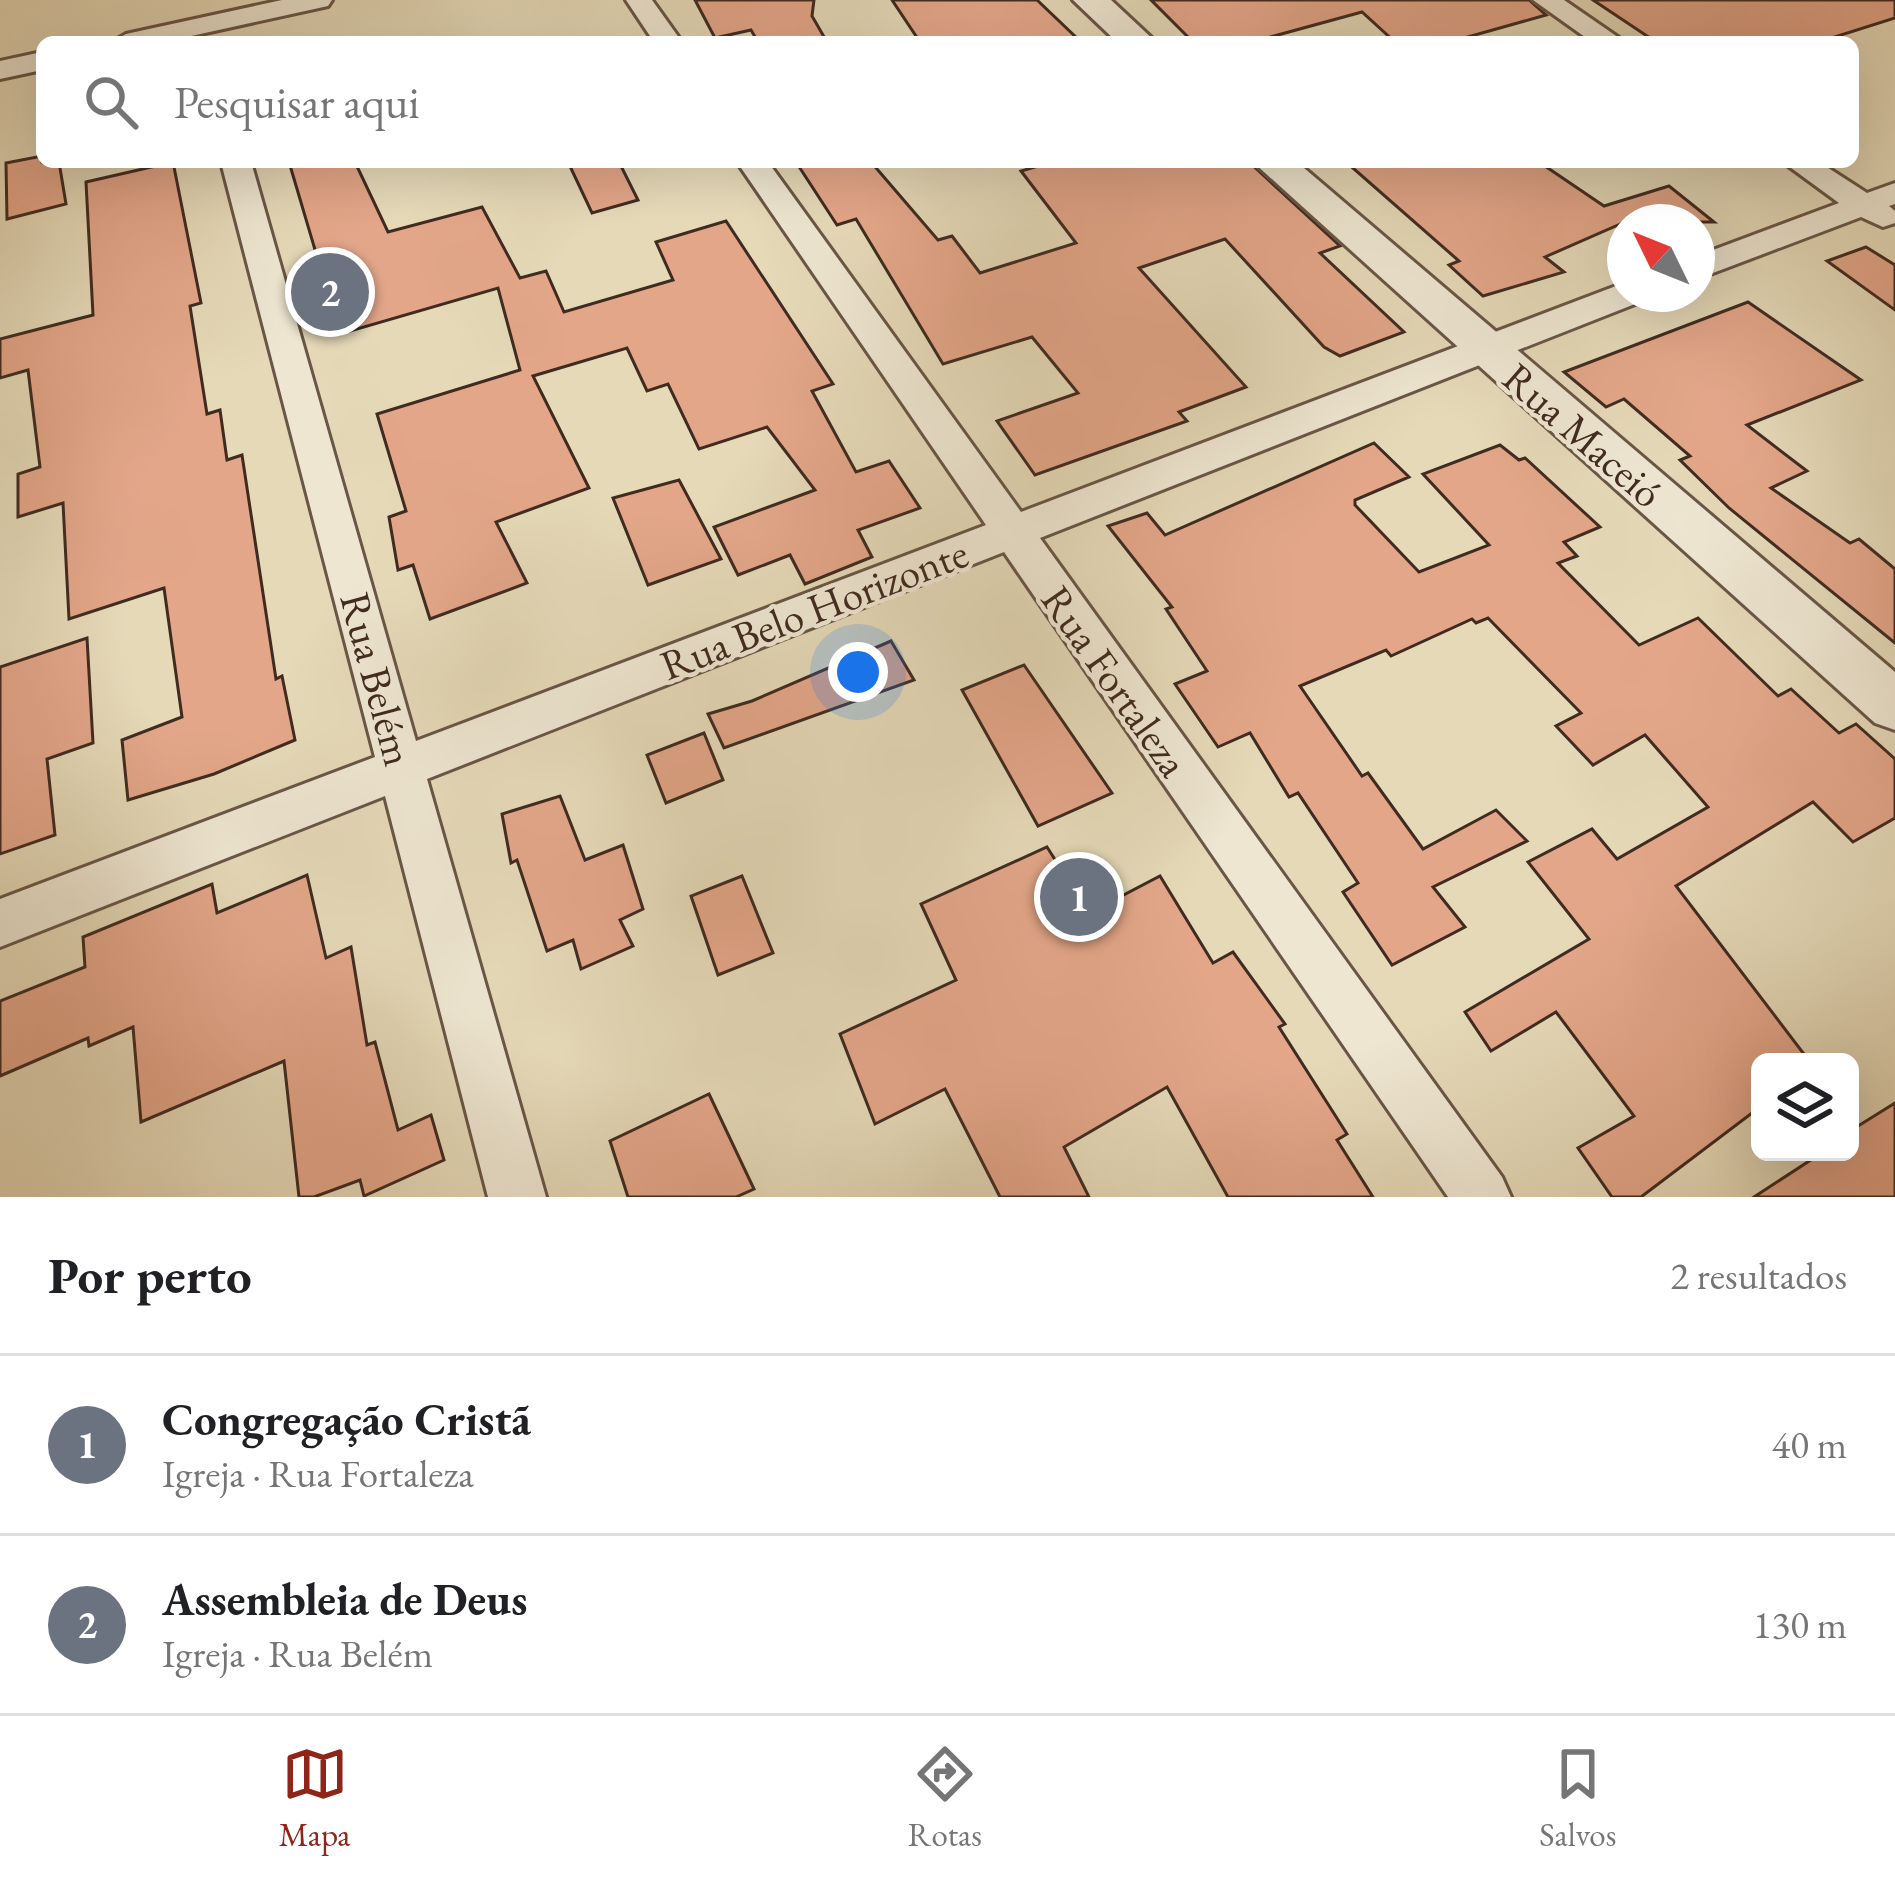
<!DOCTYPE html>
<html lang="pt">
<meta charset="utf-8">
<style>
body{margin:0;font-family:"EB Garamond",serif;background:#f6f6f6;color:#202124}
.controls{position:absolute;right:36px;bottom:36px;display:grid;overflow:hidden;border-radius:18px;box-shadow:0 12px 48px #0002}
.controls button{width:108px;height:108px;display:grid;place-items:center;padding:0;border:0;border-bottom:3px solid #e0e0e0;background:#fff;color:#202124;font:60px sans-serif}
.compass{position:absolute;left:1607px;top:204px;width:108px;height:108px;border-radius:50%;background:#fff;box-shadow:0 12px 48px #0002;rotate:313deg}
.you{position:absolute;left:858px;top:672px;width:42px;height:42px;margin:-30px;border:9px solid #fff;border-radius:50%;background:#1a73e8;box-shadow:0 0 0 18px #1a73e833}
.badge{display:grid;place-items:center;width:78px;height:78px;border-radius:50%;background:#8f2418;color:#fff;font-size:39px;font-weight:700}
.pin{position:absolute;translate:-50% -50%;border:6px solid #fff;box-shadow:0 3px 12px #0006}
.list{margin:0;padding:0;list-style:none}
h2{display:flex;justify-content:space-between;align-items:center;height:156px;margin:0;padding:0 48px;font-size:51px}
h2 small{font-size:39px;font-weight:400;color:#757577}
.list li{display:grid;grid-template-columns:78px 1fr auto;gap:36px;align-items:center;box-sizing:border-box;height:180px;padding:0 48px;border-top:3px solid #e0e0e0}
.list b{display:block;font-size:45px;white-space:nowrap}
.list p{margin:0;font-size:39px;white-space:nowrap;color:#757577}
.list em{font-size:39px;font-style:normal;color:#757577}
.icon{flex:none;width:66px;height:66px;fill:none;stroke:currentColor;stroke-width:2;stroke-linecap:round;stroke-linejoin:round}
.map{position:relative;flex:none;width:1895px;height:1197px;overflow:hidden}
.search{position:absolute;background:#fff;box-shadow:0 12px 48px #0002;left:36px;right:36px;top:36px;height:132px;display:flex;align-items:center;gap:30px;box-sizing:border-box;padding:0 42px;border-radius:18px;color:#757577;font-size:45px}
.sheet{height:516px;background:#fff}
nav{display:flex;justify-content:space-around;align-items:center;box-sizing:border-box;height:168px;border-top:3px solid #e0e0e0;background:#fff;font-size:33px;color:#757577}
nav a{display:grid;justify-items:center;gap:6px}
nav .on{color:#8f2418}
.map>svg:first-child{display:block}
.building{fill:#e3a689;stroke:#402b20;stroke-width:3}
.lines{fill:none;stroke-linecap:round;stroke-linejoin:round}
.minor-casing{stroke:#695646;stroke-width:6}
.tertiary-casing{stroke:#695646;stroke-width:6}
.minor{fill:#eee6d1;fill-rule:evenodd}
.tertiary{fill:#eee6d1;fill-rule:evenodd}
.labels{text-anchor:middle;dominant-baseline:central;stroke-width:9;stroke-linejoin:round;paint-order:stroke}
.street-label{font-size:42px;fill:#402b20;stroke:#eee6d1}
</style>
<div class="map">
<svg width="1895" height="1197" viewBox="0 0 1895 1197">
<rect width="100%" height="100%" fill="#e5d9b8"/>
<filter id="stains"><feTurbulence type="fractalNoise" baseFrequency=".00167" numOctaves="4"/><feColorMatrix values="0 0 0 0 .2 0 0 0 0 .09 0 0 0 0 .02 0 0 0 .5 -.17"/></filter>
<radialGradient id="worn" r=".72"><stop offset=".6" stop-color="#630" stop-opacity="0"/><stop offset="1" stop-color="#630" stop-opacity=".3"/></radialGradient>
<g class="building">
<polygon points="695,0 814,0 812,16 827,42 758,42 751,30 715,38"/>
<polygon points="892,0 1037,0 1081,42 920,42"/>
<polygon points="1151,0 1529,0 1546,15 1450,42 1395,42 1362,12 1252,42 1193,42"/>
<polygon points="1593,0 1895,0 1895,18 1819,42 1656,42"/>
<polygon points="42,156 42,162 59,162 66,204 7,219 6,163"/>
<polygon points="173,162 201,303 190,306 207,414 220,410 227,460 242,455 276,679 282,676 295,740 214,774 128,800 122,740 182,717 164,588 69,619 63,503 18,517 18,474 40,467 28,370 0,378 0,339 93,315 86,182"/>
<polygon points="289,162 355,162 388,232 482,207 520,278 546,271 564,312 673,280 656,242 726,221 833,384 812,391 856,472 889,461 920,508 858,530 872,557 805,584 790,555 738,575 714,527 815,490 767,427 699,449 668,384 647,391 627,348 533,376 589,488 496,522 527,583 430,619 413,565 398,570 389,517 406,511 377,414 520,370 498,288 340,334"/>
<polygon points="568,162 619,162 638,200 592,213"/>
<polygon points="796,162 871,162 938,240 952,236 980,273 1076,243 1021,171 1052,162 1249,162 1340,246 1320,253 1404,332 1340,356 1324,347 1225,239 1139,268 1246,387 1179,412 1187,421 1035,475 997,421 1078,393 1032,337 943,364 856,219 837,225"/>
<polygon points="1346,162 1539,162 1604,206 1669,186 1714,222 1625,222 1545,257 1564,272 1483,296 1449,265 1459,261"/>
<polygon points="1866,247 1895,265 1895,310 1827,261"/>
<polygon points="1748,302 1861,380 1747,425 1807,471 1771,488 1850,543 1859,539 1895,569 1895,643 1729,508 1680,460 1690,456 1624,399 1606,407 1564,372"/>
<polygon points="1374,443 1409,477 1355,500 1355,505 1419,572 1489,545 1423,474 1500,445 1519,460 1525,458 1600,527 1564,542 1577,556 1558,563 1639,645 1698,618 1778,696 1791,689 1839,733 1856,724 1895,759 1895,818 1853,842 1813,802 1676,886 1810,1062 1760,1062 1760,1107 1641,1197 1612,1197 1578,1148 1634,1116 1556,1012 1491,1051 1465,1012 1589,939 1528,862 1592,829 1617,859 1708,807 1645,735 1593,765 1556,726 1581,713 1488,618 1476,623 1472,619 1391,656 1386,650 1300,686 1362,776 1368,773 1423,849 1496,810 1527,841 1433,887 1465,927 1392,965 1343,892 1358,883 1298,793 1289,797 1250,733 1218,747 1175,684 1207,671 1166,609 1172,607 1108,526 1147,513 1165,535"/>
<polygon points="679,480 721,559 648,585 613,498"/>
<polygon points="87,638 93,743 47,759 55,835 0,854 0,667"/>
<polygon points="891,641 914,680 724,748 708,714 752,701"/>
<polygon points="1024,665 1112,793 1038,826 962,690"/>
<polygon points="704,733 723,780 666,803 647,755"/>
<polygon points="560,796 585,860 623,845 643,909 620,920 633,946 581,969 573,940 547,951 517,860 511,863 502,814"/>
<polygon points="1047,847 1089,913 1160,876 1213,963 1233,952 1285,1024 1279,1027 1347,1134 1337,1140 1373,1197 1228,1197 1167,1087 1064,1147 1089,1197 1000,1197 945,1089 875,1124 840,1034 956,980 921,904"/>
<polygon points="307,875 326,958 351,947 367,1045 375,1042 398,1130 431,1115 444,1160 364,1196 360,1180 314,1197 299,1197 284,1061 141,1122 133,1027 89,1046 88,1038 0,1076 0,1001 85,967 83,937 212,884 217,913"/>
<polygon points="742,876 773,953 718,975 691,896"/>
<polygon points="709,1094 754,1189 736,1197 628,1197 610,1141"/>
<polygon points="1895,1103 1895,1197 1754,1197 1823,1152 1850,1152 1850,1131"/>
</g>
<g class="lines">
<defs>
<g id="minor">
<polygon points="282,0 332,0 328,6 164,42 112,42 126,34"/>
<polygon points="626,0 652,0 682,42 654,42"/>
<polygon points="1533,0 1564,0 1625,42 1592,42"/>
<polygon points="42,52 42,70 0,79 0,61"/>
<polygon points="221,162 251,162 416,741 986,525 737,162 768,162 1021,512 1616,286 1625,284 1625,294 1645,294 1640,302 1040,538 1502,1177 1511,1197 1448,1197 1004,552 427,779 546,1197 488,1197 385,796 0,947 0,899 375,757"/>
<polygon points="1783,162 1819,162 1867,193 1895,183 1895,204 1889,206 1895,211 1895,223 1883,227 1861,217 1697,279 1697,256 1839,203"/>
</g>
<g id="tertiary">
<polygon points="1073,0 1111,0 1156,42 1117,42"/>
<polygon points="1253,162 1297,162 1895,672 1895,730 1875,723"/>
</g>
</defs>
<use href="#minor" class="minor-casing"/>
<use href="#tertiary" class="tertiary-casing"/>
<use href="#minor" class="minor"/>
<use href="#tertiary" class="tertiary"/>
</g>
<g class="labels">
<g class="street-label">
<text transform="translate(1583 435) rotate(41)">Rua Maceió</text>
<text transform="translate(814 609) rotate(-21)">Rua Belo Horizonte</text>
<text transform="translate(377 679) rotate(75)">Rua Belém</text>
<text transform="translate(1115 681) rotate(55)">Rua Fortaleza</text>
</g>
</g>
<rect width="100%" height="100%" filter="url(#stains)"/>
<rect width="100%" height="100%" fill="url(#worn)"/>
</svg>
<div class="controls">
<button><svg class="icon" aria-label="layers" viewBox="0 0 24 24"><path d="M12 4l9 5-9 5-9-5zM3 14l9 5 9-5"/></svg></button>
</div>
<svg class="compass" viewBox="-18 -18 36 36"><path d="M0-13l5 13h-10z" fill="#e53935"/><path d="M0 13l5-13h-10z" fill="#757577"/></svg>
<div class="you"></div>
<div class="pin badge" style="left:1079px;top:897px;background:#6b7280">1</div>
<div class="pin badge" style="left:330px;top:292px;background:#6b7280">2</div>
<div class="search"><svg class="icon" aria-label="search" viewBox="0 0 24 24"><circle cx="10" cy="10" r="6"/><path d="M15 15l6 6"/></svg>Pesquisar aqui</div>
</div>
<section class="sheet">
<h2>Por perto<small>2 resultados</small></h2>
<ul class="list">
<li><span class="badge" style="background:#6b7280">1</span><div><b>Congregação Cristã</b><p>Igreja · Rua Fortaleza</p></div><em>40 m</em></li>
<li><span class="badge" style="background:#6b7280">2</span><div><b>Assembleia de Deus</b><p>Igreja · Rua Belém</p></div><em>130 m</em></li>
</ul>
</section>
<nav>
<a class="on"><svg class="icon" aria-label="map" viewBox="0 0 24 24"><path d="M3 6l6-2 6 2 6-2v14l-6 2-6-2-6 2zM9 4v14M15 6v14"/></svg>Mapa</a>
<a><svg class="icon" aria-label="directions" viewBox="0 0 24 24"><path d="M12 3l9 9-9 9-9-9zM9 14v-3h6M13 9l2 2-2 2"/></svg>Rotas</a>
<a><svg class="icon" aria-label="saved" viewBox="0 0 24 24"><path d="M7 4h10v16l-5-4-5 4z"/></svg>Salvos</a>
</nav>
